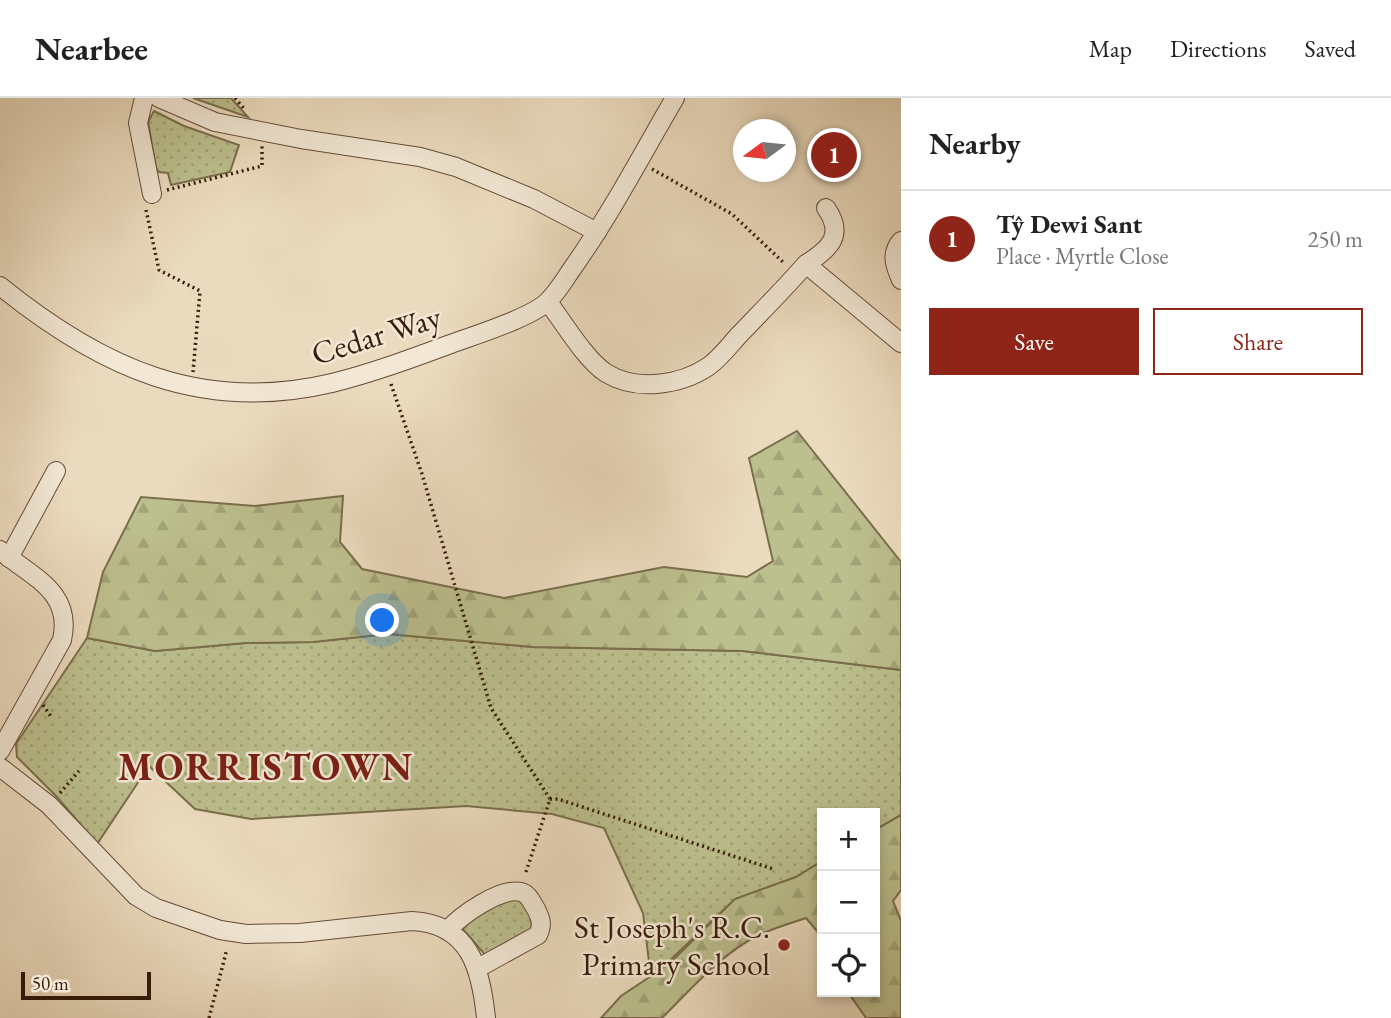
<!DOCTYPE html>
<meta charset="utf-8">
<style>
body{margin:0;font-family:"EB Garamond",serif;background:#f2f2f2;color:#222}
.controls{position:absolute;right:21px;bottom:21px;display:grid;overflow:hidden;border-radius:0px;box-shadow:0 4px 10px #0003}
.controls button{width:63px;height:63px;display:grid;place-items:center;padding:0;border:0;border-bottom:2px solid #e0e0e0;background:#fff;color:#222;font:35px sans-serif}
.compass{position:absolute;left:733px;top:21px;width:63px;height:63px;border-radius:50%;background:#fff;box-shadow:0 4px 10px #0003;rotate:255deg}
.scale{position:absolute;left:21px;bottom:18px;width:130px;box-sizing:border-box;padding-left:7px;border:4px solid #391d0a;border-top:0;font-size:19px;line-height:24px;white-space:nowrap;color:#391d0a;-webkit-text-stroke:5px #f2e8d5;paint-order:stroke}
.you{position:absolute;left:383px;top:523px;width:24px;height:24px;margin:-18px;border:5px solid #fff;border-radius:50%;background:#1a73e8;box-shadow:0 0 0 10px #1a73e833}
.badge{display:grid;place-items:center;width:46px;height:46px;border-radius:50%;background:#8f2418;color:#fff;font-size:23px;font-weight:700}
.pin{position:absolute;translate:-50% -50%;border:4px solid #fff;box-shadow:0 2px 7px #0006}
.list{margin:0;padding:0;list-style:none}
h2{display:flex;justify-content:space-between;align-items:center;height:91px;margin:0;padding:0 28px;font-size:30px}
h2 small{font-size:23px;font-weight:400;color:#767676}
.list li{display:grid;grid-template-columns:46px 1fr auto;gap:21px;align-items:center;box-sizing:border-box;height:98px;padding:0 28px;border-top:2px solid #e0e0e0}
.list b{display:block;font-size:26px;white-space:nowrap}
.list p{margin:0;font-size:23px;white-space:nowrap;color:#767676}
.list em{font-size:23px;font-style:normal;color:#767676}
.actions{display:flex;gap:14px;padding:21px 28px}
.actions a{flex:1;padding:16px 0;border:2px solid #8f2418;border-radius:0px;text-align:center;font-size:24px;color:#8f2418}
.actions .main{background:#8f2418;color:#fff}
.icon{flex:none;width:38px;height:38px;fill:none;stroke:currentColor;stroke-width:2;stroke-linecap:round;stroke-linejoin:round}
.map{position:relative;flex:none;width:901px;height:920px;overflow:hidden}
header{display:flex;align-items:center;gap:42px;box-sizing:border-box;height:98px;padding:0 35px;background:#fff;border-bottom:2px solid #e0e0e0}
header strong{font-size:33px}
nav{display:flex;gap:38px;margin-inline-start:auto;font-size:24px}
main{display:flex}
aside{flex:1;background:#fff}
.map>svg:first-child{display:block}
.green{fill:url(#green-dots);stroke:#7a6e4c;stroke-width:2}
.forest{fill:url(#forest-firs);stroke:#7a6e4c;stroke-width:2}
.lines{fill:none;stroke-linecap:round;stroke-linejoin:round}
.minor-casing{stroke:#664c37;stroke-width:20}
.path{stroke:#391d0a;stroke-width:3.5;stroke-dasharray:2 3.5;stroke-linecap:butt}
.minor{stroke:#f2e8d5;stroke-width:18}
.poi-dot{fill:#8f2418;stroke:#f2e8d5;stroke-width:2.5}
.labels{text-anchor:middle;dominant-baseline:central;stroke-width:5;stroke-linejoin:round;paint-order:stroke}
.street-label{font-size:32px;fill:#391d0a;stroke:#f2e8d5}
.poi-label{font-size:32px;fill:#391d0a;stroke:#f2e8d5;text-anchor:end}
.district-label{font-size:38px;font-weight:bold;letter-spacing:2px;fill:#7a1f14;stroke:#f2e8d5}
</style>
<header>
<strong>Nearbee</strong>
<nav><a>Map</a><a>Directions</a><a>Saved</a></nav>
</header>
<main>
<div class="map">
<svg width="901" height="920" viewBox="0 0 901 920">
<defs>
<pattern id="green-dots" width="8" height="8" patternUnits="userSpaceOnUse" patternTransform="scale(1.75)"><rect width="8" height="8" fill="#bcbf8e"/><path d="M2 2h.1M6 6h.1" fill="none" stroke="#a2a479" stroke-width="1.8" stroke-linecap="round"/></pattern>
<pattern id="forest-firs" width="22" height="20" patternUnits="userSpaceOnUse" patternTransform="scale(1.75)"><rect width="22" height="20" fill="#bcbf8e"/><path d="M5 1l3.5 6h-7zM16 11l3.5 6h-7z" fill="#a2a479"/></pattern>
</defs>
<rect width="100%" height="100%" fill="#ebdbbe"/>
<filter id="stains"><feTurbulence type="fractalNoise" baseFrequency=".00286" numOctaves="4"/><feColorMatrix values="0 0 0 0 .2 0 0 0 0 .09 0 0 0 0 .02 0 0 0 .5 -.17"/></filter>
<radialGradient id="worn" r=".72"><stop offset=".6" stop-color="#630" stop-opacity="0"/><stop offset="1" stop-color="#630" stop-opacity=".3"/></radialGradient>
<g class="green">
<polygon points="193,0 231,0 248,19"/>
<polygon points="154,13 184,28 239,47 230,74 171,87 168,75 159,74 156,70 148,24"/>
<polygon points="388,536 533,549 743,553 901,572 901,717 875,732 875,715 822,715 822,763 796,779 735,801 651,880 643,815 604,730 552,716 466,708 251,721 195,711 149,668 97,746 57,699 17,659 16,646 87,540 155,553 246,545 313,544"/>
<polygon points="514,801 523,803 532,819 531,832 486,858 462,830 487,810"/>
</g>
<g class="forest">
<polygon points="797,333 901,464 901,572 743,553 533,549 388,536 313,544 246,545 155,553 87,540 103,474 141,399 255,408 343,398 340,444 362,471 504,500 664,469 747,479 773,463 749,360"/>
<polygon points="901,717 901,792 893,803 901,823 901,920 866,920 848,894 875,894 875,732"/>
<path d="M822,763V839L806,820C791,825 774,830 759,837C722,855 691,891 662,920H601L621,898L669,866L735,801L796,779Z"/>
</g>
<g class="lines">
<defs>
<g id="minor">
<polyline points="144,0 138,25 152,96"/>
<polyline points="159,0 215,24 301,41 420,59 456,69 534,101 597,134"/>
<path d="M901,143C890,156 895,168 901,182"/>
<path d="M806,166C830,151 845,137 826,110"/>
<path d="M0,188C100,269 201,316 332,285C372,275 410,261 448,247C472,238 534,219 549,202C559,192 566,179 574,168C612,114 642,56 675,0"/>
<path d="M548,204C564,225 585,261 606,275C637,294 681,287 709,268C720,260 730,247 739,237C762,213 785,190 806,166L901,245"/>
<path d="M0,452C31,479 73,493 62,542L0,653"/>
<polyline points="9,460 56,373"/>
<path d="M0,669L49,707L136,798L156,810L220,832L246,836L300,835L412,823C470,826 481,871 486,920"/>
<path d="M448,832C461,817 501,789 521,794C529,796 532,805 536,811C541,821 543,826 538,837L478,870"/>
</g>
</defs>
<use href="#minor" class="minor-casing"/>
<g class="path">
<polyline points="235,0 245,12"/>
<polyline points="652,71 732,116 784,165"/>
<polyline points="167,92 262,68 262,48"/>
<polyline points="146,112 159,172 200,193 193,274"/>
<polyline points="391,286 422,376 491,610 550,701 525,777"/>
<polyline points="43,607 52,620"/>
<polyline points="60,695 79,673"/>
<polyline points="550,701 558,701 773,771"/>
<polyline points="209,920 227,851"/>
</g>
<use href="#minor" class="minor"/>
</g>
<circle class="poi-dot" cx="784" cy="847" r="7"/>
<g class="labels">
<g class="street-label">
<text transform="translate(376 237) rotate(-17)">Cedar Way</text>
</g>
<g class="poi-label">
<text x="770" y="829">St Joseph's R.C.<tspan x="770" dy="37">Primary School</tspan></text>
</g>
<g class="district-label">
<text x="266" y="668">MORRISTOWN</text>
</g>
</g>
<rect width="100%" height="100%" filter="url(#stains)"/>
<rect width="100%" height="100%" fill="url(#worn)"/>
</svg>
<div class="controls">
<button>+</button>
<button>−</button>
<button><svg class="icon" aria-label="locate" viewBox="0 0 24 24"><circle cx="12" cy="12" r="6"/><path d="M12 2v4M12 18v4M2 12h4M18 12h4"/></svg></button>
</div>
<svg class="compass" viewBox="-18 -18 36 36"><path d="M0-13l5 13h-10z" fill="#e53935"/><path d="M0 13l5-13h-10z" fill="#767676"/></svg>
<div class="scale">50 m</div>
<div class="you"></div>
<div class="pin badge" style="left:834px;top:57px">1</div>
</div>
<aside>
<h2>Nearby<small></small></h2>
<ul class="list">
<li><span class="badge">1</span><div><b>Tŷ Dewi Sant</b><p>Place · Myrtle Close</p></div><em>250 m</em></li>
</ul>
<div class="actions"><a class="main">Save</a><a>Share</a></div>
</aside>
</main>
